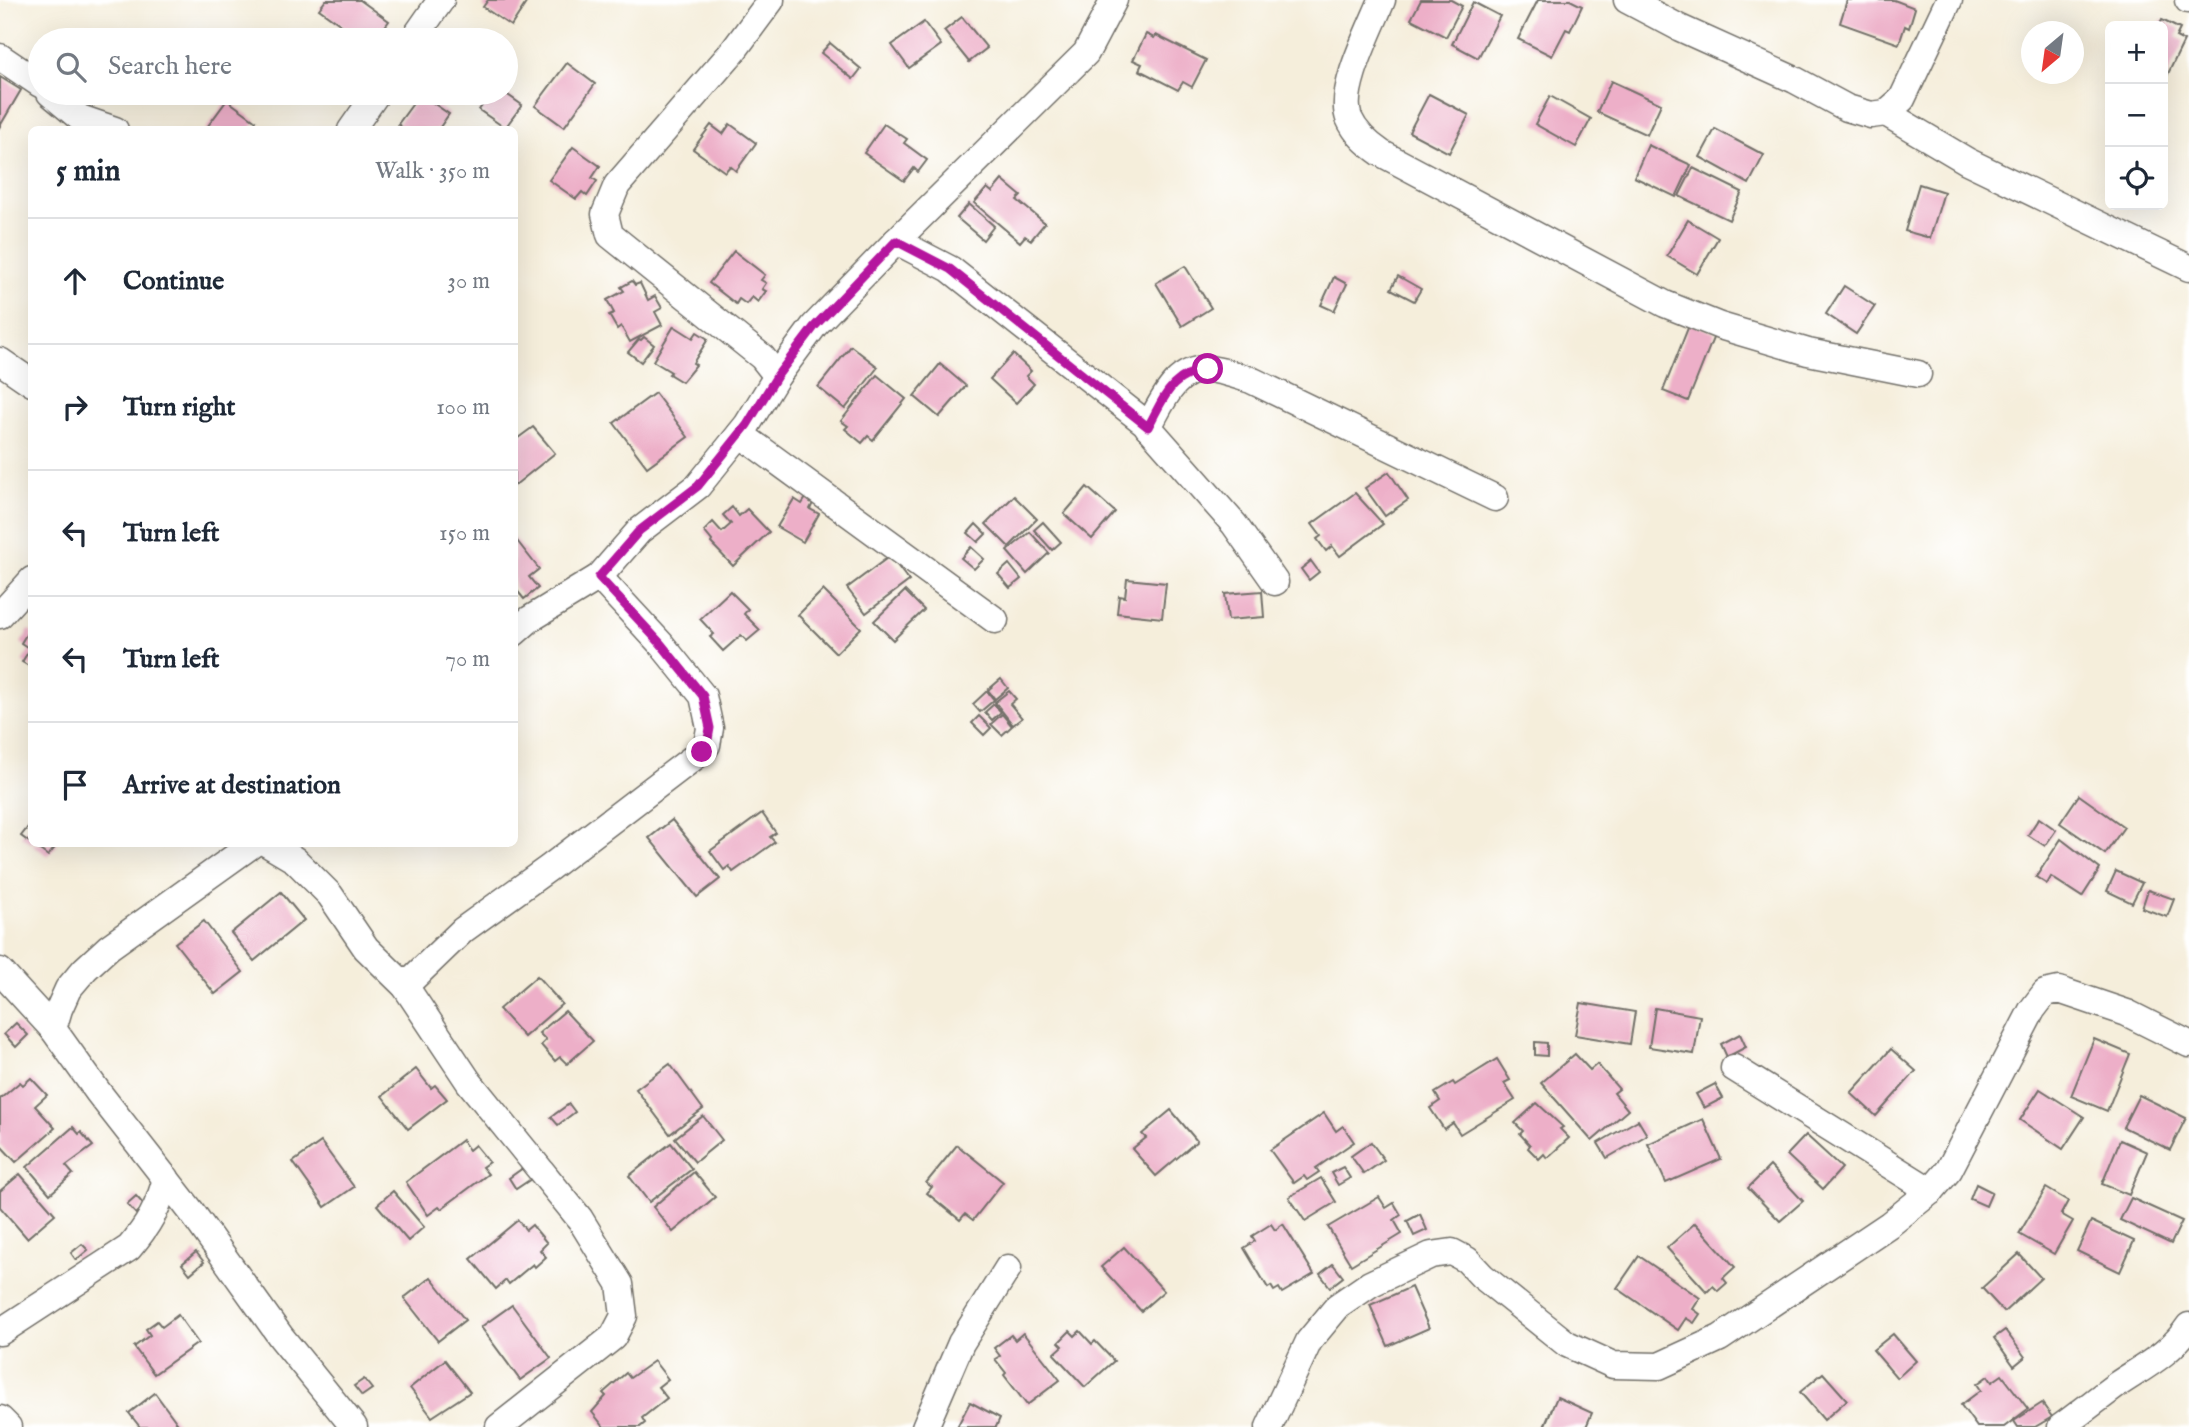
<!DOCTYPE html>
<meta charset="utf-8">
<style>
body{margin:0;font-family:"IM FELL English",serif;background:#f2f2f3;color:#1f2937}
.controls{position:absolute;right:21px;top:21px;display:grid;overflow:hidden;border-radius:10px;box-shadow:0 7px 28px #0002}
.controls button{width:63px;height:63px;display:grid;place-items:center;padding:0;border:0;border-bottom:2px solid #e0e1e3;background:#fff;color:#1f2937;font:35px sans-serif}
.compass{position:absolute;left:2021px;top:21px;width:63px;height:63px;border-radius:50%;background:#fff;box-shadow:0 7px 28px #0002;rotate:209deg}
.stop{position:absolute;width:21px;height:21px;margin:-16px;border:5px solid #b5179e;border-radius:50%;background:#fff}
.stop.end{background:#b5179e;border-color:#fff;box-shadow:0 2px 7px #0008}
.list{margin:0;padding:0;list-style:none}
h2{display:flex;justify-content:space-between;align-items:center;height:91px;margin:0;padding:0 28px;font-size:30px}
h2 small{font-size:23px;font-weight:400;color:#747a83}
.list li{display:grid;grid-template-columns:46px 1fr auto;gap:21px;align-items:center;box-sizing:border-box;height:126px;padding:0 28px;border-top:2px solid #e0e1e3}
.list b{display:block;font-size:26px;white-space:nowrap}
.list em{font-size:23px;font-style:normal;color:#747a83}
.icon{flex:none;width:38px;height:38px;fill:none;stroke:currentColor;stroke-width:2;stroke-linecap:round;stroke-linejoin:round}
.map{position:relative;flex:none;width:2189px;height:1427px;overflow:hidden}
.search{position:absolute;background:#fff;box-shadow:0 7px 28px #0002;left:28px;top:28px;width:490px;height:77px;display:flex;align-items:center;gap:18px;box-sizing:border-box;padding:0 24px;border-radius:38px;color:#747a83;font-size:26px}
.panel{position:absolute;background:#fff;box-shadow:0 7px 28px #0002;left:28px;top:126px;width:490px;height:721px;border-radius:10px}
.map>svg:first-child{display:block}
.building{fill:#edafc8}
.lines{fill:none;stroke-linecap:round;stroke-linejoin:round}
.minor-casing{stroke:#726f69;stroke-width:29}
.minor{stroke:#fff;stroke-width:26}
.route{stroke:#b5179e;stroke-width:9}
</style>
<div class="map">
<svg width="2189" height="1427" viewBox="0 0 2189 1427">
<rect width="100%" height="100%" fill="#fff"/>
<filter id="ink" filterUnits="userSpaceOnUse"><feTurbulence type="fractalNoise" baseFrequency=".0143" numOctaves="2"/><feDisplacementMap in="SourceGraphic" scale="14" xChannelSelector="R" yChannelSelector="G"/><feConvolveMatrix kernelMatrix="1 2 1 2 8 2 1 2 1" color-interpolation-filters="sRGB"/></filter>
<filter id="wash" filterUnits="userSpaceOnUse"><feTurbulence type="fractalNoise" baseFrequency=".00686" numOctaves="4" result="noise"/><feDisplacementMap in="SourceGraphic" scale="28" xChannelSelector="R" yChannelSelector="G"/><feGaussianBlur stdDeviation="1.57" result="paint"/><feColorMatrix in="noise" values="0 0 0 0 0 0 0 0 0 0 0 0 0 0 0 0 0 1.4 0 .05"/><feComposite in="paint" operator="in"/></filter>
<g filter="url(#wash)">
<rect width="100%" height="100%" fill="#f5eedb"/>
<g id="blocks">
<g class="building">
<polygon points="326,0 360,0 389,21 375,40 362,40 319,9"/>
<polygon points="488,0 528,0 511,26 483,7"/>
<polygon points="1421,0 1451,0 1462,6 1446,37 1411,19"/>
<polygon points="1538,0 1570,0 1582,6 1570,31 1566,29 1552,56 1518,39"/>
<polygon points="1847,0 1894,0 1915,8 1909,28 1905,26 1899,44 1840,23"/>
<polygon points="1473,2 1500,16 1478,58 1452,44"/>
<polygon points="962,17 987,48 969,62 944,31"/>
<polygon points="2162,20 2180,29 2176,37 2184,41 2163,84 2163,26 2159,26"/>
<polygon points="924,22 941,45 909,68 892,45"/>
<polygon points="1146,34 1154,38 1156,35 1206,60 1192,87 1183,82 1178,90 1139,70 1142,64 1133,60"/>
<polygon points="830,43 861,69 853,79 821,53"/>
<polygon points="567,63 595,84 564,127 535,106"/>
<polygon points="0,77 21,90 0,126"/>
<polygon points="1611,81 1661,104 1647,135 1597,112"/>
<polygon points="491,93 505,93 522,105 505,128 479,110"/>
<polygon points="420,94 449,114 438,130 405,130 398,124"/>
<polygon points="1429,94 1469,115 1449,153 1409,132"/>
<polygon points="1550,96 1591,119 1576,147 1535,124"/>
<polygon points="227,100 256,121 250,130 205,130"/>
<polygon points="730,124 756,143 736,171 730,166 725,172 693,149 711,125 723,134"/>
<polygon points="884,124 907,139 904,143 927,160 918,172 914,168 904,181 864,153"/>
<polygon points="1715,129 1764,155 1749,184 1700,157"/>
<polygon points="1648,145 1691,165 1676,197 1634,177"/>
<polygon points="573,147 600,166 592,178 597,181 587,196 582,192 576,199 549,180"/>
<polygon points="1693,168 1742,192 1729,220 1679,196"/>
<polygon points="1002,180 1021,196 1017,200 1045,223 1031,240 1025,236 1020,242 974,203 987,188 992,192"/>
<polygon points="1919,184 1944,192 1930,238 1905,231"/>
<polygon points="969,204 994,226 983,240 957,218"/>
<polygon points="1688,220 1718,238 1697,274 1667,256"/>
<polygon points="734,251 765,275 761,280 766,283 762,289 766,291 758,302 752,297 746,304 739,299 736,304 709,283"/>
<polygon points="1185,266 1211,308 1182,326 1156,283"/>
<polygon points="1398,276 1421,289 1414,301 1391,289"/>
<polygon points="1334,277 1347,284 1334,311 1321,305"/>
<polygon points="632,281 635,285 640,283 648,300 655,296 662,308 655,312 662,325 630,342 621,326 617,329 609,315 614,313 607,300 624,291 621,287"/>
<polygon points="1844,286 1875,306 1856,334 1826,314"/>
<polygon points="1690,323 1715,333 1688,401 1663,391"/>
<polygon points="674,326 693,338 697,332 708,339 693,363 696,365 682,382 669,374 671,372 653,361"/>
<polygon points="644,337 654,345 641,362 628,352 639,339 641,340"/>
<polygon points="851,346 878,367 845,409 818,387"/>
<polygon points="1013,354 1031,371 1026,376 1034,384 1016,403 990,379"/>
<polygon points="940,364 966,386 939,417 914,396"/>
<polygon points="877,375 906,399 873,440 868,436 862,443 845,429 848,426 841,421"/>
<polygon points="655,393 688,437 647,467 614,423"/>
<polygon points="533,427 555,453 514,486 514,441"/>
<polygon points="1389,472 1408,500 1385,516 1365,488"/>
<polygon points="1087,487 1115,512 1092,539 1064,514"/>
<polygon points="1355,493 1383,524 1340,556 1332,546 1326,551 1317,539 1321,536 1312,524"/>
<polygon points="1014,496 1037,519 1009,547 986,524"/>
<polygon points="806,498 813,503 810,509 819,514 803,542 777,527 794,499 802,504"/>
<polygon points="732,507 739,516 747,509 769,532 733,566 711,543 712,541 704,531 713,522 722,532 731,524 723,515"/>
<polygon points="1043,522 1061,542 1052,550 1034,530"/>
<polygon points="976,524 986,534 978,542 968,533"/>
<polygon points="1030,532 1049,553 1027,574 1007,551"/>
<polygon points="514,537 539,569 529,577 538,588 524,599 514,587"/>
<polygon points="971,547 984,559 974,569 961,558"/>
<polygon points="890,556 909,581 866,613 847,588"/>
<polygon points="1311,561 1319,572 1309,580 1301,569"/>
<polygon points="1009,564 1021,579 1010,588 998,574"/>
<polygon points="1127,579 1166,583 1162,618 1117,613 1119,596 1125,597"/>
<polygon points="823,590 861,628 836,653 798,615"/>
<polygon points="730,591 748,609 744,614 760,630 747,641 741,635 723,651 710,637 714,634 700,619"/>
<polygon points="905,591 924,610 893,640 874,621"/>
<polygon points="1262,591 1264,617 1228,620 1225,594"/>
<polygon points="29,630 32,632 32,668 22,662 30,649 21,643"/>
<polygon points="1001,679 1008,688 995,699 988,690"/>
<polygon points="987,691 994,700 980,712 973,704"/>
<polygon points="1009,691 1016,699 1010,704 1022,718 1013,725 995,702"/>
<polygon points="994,704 1001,712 992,720 985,712"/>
<polygon points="1002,714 1012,726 1002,735 991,724"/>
<polygon points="979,716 991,728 984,735 972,723"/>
<polygon points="2079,795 2124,827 2105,854 2060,823"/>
<polygon points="762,813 776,833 770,837 775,842 733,872 729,866 724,870 710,851"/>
<polygon points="2039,818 2056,830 2045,846 2028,835"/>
<polygon points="672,820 720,879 697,897 649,838"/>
<polygon points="32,822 32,844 58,844 48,856 21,836"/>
<polygon points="2061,839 2100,869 2082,897 2051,877 2047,884 2036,877"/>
<polygon points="2116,871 2142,883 2132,903 2107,891"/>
<polygon points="2148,890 2174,899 2167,917 2142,908"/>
<polygon points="281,892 304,920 254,961 231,933"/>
<polygon points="204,921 243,972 215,994 175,943"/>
<polygon points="537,976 562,1004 524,1037 499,1009"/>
<polygon points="1581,1003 1635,1012 1630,1044 1575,1035"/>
<polygon points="1655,1008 1700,1016 1694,1054 1649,1047"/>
<polygon points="565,1011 593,1041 567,1064 560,1057 555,1061 541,1045 546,1040 539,1033"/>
<polygon points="16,1023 28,1035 16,1047 4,1034"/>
<polygon points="1740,1034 1746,1047 1727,1057 1721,1044"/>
<polygon points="2094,1039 2130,1054 2107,1111 2071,1096"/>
<polygon points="1535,1042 1547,1043 1547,1056 1535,1055"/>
<polygon points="1891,1049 1916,1071 1876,1116 1851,1093"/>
<polygon points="1575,1054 1590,1070 1597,1064 1619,1089 1614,1093 1628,1110 1592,1141 1541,1083"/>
<polygon points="1497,1059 1510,1080 1504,1083 1515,1100 1460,1134 1453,1123 1444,1129 1430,1108 1440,1101 1435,1093 1453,1082 1455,1085"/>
<polygon points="670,1064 703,1109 670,1134 636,1089"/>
<polygon points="416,1069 431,1088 435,1085 447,1099 408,1129 382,1096"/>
<polygon points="31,1078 47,1095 35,1106 55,1128 16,1162 0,1145 0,1099 20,1082 23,1085"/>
<polygon points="1715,1084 1723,1098 1704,1108 1696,1094"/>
<polygon points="2040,1089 2084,1117 2063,1149 2020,1120"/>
<polygon points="2139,1095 2186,1118 2170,1150 2123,1127"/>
<polygon points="1537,1103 1563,1127 1560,1129 1569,1138 1547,1158 1544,1154 1539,1159 1528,1148 1530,1145 1520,1134 1523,1131 1515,1123"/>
<polygon points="569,1104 575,1112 558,1125 551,1117"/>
<polygon points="1171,1110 1197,1141 1156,1176 1132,1149 1146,1138 1142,1134"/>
<polygon points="1324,1113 1336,1131 1343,1126 1354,1142 1316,1168 1319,1172 1307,1180 1304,1176 1294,1183 1270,1150"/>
<polygon points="703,1116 722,1140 695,1162 675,1138"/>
<polygon points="1703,1119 1721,1159 1666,1183 1648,1144"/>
<polygon points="1638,1120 1647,1135 1607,1158 1598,1143"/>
<polygon points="73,1127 79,1134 81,1132 93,1146 66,1166 73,1174 50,1194 27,1167"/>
<polygon points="1806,1135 1842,1168 1823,1189 1787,1155"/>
<polygon points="462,1140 469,1150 475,1145 489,1162 482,1167 488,1174 441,1209 439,1207 428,1215 406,1182"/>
<polygon points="2120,1140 2147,1152 2129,1195 2102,1184"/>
<polygon points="321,1142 354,1187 325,1207 293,1162"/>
<polygon points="1371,1142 1384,1160 1364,1174 1351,1156"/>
<polygon points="671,1143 692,1169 649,1202 629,1176"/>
<polygon points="957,1145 1003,1182 973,1220 965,1214 960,1220 927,1193 932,1187 926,1183"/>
<polygon points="1770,1166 1803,1201 1780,1221 1748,1188"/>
<polygon points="1343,1167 1350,1178 1338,1185 1331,1173"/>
<polygon points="523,1168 531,1179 516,1189 509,1178"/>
<polygon points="694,1172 715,1197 673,1232 653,1207"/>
<polygon points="20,1174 55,1214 27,1238 0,1207 0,1191"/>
<polygon points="1321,1178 1336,1202 1305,1221 1289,1197"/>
<polygon points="1976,1184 1992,1192 1986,1206 1970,1199"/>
<polygon points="2046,1188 2068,1201 2061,1214 2073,1221 2054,1254 2019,1234"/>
<polygon points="393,1191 424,1227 408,1241 377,1205"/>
<polygon points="136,1196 145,1206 136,1214 127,1204"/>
<polygon points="1379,1197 1386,1208 1394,1203 1401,1215 1394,1220 1402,1234 1351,1265 1328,1227"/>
<polygon points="2131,1198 2182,1221 2171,1244 2120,1220"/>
<polygon points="1420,1214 1427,1230 1414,1236 1407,1221"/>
<polygon points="518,1220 526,1230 532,1225 547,1243 540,1250 546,1257 535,1267 533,1264 509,1284 506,1280 496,1289 471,1259"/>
<polygon points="2091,1221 2134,1241 2120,1272 2077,1251"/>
<polygon points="1695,1223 1735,1267 1723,1278 1727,1283 1718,1291 1713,1286 1707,1292 1667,1248"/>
<polygon points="1271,1224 1275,1230 1283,1224 1314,1274 1282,1293 1279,1288 1274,1291 1271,1286 1268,1288 1244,1248 1255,1241 1252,1236"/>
<polygon points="82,1244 88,1250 76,1260 71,1253"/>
<polygon points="1124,1247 1164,1291 1141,1311 1101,1267"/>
<polygon points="196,1252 204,1262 190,1274 182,1264"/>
<polygon points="2019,1254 2041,1278 2004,1312 1982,1288"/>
<polygon points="1639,1256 1700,1298 1693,1309 1700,1314 1694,1323 1686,1318 1678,1330 1617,1288"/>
<polygon points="1333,1264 1343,1277 1330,1287 1320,1274"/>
<polygon points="431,1277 465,1320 438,1341 404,1298"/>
<polygon points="1411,1287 1429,1328 1388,1346 1370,1305"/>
<polygon points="512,1305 551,1358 520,1380 481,1327"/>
<polygon points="178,1315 198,1343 154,1374 134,1347 150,1335 146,1329 157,1321 162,1327"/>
<polygon points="2005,1330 2025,1357 2014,1366 1994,1338"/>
<polygon points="1070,1331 1075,1336 1080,1331 1092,1344 1095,1341 1114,1361 1085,1387 1054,1354 1063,1346 1059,1342"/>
<polygon points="1023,1333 1060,1380 1027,1405 1004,1375 1006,1373 995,1359 1000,1356 994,1348 1011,1335 1015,1340"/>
<polygon points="1893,1334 1916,1361 1897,1378 1873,1350"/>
<polygon points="445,1360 470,1392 432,1417 410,1388"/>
<polygon points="654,1361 668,1379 658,1387 667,1398 642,1418 645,1423 640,1427 604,1427 592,1412 606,1396 603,1393 626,1373 630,1378"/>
<polygon points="1823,1373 1847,1400 1824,1420 1800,1392"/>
<polygon points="2002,1375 2028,1409 2004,1427 1977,1427 1961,1405 1981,1390 1977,1384 1988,1376 1992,1382"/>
<polygon points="364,1379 372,1389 362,1396 354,1386"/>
<polygon points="155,1393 180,1427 140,1427 129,1413"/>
<polygon points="1557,1397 1592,1413 1586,1427 1544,1427"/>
<polygon points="970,1402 1000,1418 996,1427 957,1427"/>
<polygon points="2042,1403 2052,1417 2035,1427 2018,1427 2014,1421"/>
</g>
</g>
</g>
<g filter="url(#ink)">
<use href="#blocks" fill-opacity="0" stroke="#726f69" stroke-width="2"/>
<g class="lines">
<defs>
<g id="minor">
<polyline points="771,0 734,50 617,185 605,214 610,235 762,357 777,376"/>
<path d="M1382,0C1371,28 1338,90 1349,118C1356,134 1368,144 1381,153L1665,304L1720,326L1808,352L1918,374"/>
<polyline points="1627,0 1680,28 1795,80 1847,108 1871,115 1886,113 1902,99 1949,0"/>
<polyline points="2188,0 2189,0"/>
<polyline points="413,40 441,0"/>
<polyline points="0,57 40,84"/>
<polyline points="50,93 80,118 115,130"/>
<polyline points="1886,113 1967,161 2189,268"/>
<polyline points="351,130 377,93"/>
<polyline points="896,241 950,269 1144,422 1234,524 1275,582"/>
<polyline points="0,361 32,383"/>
<path d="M1148,427C1162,403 1174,368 1208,369C1222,370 1238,376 1251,380L1495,498"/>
<polyline points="740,434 995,620"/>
<polyline points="0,615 32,580"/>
<polyline points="514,633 530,619 599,577 639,531 698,486 747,425 777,376 814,326 907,230 1086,53 1114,0"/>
<polyline points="253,844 109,947 85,969 68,989 59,1009 53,1029 98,1092 191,1211 281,1337 354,1427"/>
<polyline points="268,844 295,860 330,895 366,948 405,986 469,1082 580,1219 620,1284 624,1316 613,1337 499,1427"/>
<polyline points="0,971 53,1029"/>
<polyline points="405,986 463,930 549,868 701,752 707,745 710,728 703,696 661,644 599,577"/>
<polyline points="1734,1068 1931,1191"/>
<path d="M0,1332L129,1248C148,1226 159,1207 166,1178"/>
<polyline points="0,1419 8,1427"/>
<polyline points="925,1427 961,1343 1008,1268"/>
<polyline points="1269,1427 1309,1341 1338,1306 1370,1284 1431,1255 1452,1252 1467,1260 1482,1276 1567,1344 1613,1365 1659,1366 1720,1338 1890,1224 1931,1191 1949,1170 2032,1010 2045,993 2059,990 2127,1013 2189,1044"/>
<path d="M2061,1427C2080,1413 2099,1398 2118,1384C2145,1366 2171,1353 2189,1326"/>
</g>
</defs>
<use href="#minor" class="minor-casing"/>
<use href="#minor" class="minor"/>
</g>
</g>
<g class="lines" filter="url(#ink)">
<path class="route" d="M702,752L707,745L710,728L703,696L661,644L599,577L639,531L698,486L747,425L777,376L814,327L896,241L950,269L1148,427C1165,396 1170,375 1208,369"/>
</g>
</svg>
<div class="controls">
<button>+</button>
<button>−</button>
<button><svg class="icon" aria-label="locate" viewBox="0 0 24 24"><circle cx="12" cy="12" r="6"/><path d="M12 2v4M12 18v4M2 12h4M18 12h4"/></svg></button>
</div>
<svg class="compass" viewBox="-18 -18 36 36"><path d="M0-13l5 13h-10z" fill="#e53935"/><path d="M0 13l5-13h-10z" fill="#747a83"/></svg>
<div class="stop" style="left:1208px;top:369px"></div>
<div class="stop end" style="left:702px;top:752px"></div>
<div class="search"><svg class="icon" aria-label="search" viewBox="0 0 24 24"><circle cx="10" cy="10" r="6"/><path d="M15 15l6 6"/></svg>Search here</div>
<section class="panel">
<h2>5 min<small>Walk · 350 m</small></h2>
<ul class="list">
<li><svg class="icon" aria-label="ahead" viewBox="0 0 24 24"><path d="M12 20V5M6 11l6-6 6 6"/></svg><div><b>Continue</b></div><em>30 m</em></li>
<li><svg class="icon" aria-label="right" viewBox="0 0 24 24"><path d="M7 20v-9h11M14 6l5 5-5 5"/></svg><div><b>Turn right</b></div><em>100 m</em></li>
<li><svg class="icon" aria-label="left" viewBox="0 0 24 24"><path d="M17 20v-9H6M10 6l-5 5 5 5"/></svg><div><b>Turn left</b></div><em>150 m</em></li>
<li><svg class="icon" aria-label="left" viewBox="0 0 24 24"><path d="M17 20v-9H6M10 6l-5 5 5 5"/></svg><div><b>Turn left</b></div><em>70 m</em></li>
<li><svg class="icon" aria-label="arrive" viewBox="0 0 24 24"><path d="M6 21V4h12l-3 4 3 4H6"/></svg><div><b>Arrive at destination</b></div></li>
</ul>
</section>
</div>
